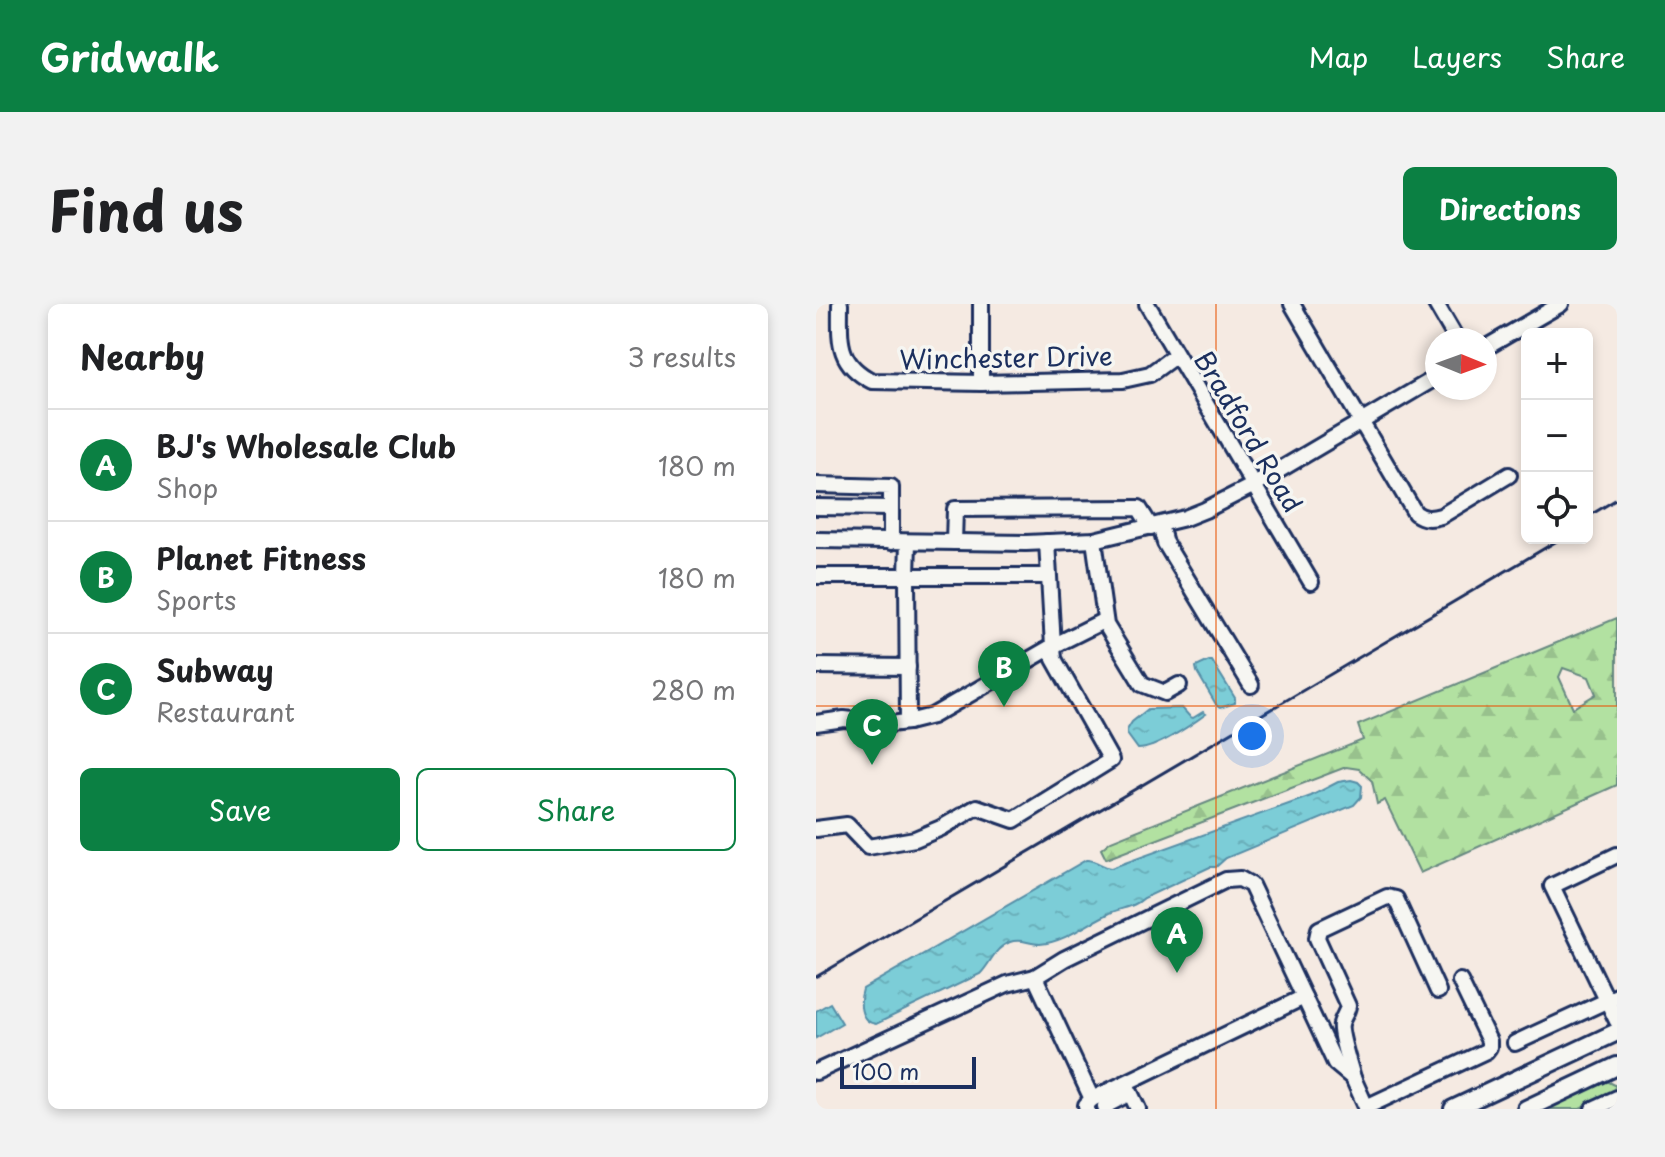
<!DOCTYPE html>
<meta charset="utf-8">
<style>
body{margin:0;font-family:"Playpen Sans",sans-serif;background:#f2f2f2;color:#202124}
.controls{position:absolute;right:24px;top:24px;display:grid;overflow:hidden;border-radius:12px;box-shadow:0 4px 12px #0003}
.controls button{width:72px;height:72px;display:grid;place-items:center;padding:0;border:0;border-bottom:2px solid #e0e0e0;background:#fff;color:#202124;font:40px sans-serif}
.compass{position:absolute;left:609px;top:24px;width:72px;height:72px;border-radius:50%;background:#fff;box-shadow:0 4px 12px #0003;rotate:91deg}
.scale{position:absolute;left:24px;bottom:20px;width:136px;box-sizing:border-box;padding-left:8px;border:4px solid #1b2f5e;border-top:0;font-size:22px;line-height:28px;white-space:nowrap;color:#1b2f5e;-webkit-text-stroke:6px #f6f6f2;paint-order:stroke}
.you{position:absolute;left:436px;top:432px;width:28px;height:28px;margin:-20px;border:6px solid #fff;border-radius:50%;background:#1a73e8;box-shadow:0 0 0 12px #1a73e833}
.badge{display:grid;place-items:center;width:52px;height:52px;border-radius:50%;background:#0b8043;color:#fff;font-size:26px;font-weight:700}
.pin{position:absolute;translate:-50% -66px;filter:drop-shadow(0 2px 4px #0008)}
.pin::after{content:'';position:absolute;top:42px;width:28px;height:24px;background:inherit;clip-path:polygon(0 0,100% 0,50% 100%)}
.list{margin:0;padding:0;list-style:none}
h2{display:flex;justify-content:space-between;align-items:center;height:104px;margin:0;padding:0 32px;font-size:34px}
h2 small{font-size:26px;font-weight:400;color:#757577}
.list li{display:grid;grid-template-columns:52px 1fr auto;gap:24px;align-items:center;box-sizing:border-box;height:112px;padding:0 32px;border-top:2px solid #e0e0e0}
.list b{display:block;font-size:30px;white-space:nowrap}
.list p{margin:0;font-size:26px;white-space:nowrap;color:#757577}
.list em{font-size:26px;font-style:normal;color:#757577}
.actions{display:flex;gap:16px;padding:24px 32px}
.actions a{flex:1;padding:18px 0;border:2px solid #0b8043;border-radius:12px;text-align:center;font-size:28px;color:#0b8043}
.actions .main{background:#0b8043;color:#fff}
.icon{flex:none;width:44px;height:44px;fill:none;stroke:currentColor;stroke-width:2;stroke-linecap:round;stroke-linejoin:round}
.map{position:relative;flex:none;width:801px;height:805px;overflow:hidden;border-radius:12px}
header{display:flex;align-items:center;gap:48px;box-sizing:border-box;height:112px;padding:0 40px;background:#0b8043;color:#fff}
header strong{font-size:38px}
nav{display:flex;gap:44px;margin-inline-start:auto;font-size:28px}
.intro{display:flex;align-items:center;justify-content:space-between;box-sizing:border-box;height:192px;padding:0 48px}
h1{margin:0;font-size:56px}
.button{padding:20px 36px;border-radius:12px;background:#0b8043;color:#fff;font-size:28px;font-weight:700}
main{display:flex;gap:48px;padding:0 48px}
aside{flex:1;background:#fff;border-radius:12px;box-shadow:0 4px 12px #0003}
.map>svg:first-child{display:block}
.green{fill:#b2e1a1;stroke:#668880;stroke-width:2}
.forest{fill:url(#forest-firs);stroke:#668880;stroke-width:2;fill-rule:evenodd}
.water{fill:url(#water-ripples);stroke:#558ea7;stroke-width:2}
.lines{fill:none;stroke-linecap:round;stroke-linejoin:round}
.minor-casing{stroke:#1b2f5e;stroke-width:20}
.major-casing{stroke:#1b2f5e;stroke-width:22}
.minor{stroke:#f6f6f2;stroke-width:14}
.major{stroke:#f6f6f2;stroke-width:16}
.rail{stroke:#1b2f5e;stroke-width:3}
.grid{fill:none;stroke:#e8590c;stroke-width:2;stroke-opacity:0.55}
.labels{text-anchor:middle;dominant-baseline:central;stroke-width:7;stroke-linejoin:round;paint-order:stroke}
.street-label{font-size:26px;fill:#1b2f5e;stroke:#f6f6f2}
</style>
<header>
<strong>Gridwalk</strong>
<nav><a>Map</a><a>Layers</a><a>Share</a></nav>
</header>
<div class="intro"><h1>Find us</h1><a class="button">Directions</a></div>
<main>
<aside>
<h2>Nearby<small>3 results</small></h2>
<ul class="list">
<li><span class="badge">A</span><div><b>BJ's Wholesale Club</b><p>Shop</p></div><em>180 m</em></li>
<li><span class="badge">B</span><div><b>Planet Fitness</b><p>Sports</p></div><em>180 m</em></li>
<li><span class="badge">C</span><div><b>Subway</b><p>Restaurant</p></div><em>280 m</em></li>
</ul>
<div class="actions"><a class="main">Save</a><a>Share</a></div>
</aside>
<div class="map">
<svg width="801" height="805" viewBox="0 0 801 805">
<defs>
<pattern id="forest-firs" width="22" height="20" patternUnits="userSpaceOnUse" patternTransform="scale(2)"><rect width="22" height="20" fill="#b2e1a1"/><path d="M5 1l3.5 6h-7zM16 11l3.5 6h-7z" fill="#98c18d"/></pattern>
<pattern id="water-ripples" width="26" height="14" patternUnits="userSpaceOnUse" patternTransform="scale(2)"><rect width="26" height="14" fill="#7ccdd7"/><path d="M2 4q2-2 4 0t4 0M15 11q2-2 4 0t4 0" fill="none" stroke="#6bb0bb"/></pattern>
</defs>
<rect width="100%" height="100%" fill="#f5eae2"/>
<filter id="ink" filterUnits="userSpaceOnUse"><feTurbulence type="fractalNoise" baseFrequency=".0125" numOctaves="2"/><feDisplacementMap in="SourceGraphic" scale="16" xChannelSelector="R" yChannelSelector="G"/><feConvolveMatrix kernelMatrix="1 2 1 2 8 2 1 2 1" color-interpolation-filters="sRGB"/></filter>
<g filter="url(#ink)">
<polygon class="green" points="791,777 799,781 800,786 796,790 764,805 731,805"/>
<path class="forest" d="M801,314V481L604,569L569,496L561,500L556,477L543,465L530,463L290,555L285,545L295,537L547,436L542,421ZM747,364L773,373L780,390L757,404L743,373Z"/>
<g class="water">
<polygon points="393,357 396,357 419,394 419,399 404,404 401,402 381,368 380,363"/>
<path d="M366,404L374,413L377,414L387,408L390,410C375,421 340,445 322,445L311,430V426L316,418L332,405Z"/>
<path d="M535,476L542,478L546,482L545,493L538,501L410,554L400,563H394L328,594C317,604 307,603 294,609C272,619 249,638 224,640C213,640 205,634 194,638C178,644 175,659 164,670L60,720C43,718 43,698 47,685L270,556C278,555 287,563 295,564L495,492L522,478Z"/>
<polygon points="14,699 26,719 0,734 0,707"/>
</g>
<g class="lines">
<defs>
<g id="minor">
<path d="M24,0C24,35 20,59 56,77L165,79L307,76L334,70L360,51"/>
<polyline points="165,0 165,79"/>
<polyline points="331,0 495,278"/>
<path d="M476,0L599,209C608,215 614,215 625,212L693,171"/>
<polyline points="620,0 641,36"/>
<polyline points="669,44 745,0"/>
<polyline points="0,181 75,183 75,238"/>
<polyline points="0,203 75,204"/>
<polyline points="344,221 349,239 435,381"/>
<polyline points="0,236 210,239 278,236 369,214 389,206 438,181 621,73"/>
<polyline points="278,236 290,321 326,380 349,389 363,381"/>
<polyline points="92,238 91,272 232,272"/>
<polyline points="138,238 139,205 323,204 335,223"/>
<polyline points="231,238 237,342 289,316"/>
<polyline points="0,272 91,272 92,418 116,412 237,342 238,355 295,456 198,516 161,503 125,524 99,535 52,543 31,521 0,525"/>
<polyline points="0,362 92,363"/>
<polyline points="0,419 28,415 73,420 92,418"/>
<polyline points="801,551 736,582 801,717"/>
<polyline points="699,739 801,692"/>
<polyline points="0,768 191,680 219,673"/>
<path d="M537,774C534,762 523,729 525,720C526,714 531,709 532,702L501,634L503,625L571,593L580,595L622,687"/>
<polyline points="310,780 322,805"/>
<polyline points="276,795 219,673 248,655 410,576 424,575 435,581 488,693"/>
<polyline points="550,803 670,747 673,743 673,737 644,677"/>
<polyline points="271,805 270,801 276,795 488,693 519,759 537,774 551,805"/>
<polyline points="290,805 289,802 314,789"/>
<polyline points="777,805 801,794"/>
</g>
<g id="major">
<polyline points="637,805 801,728"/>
<polyline points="710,805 801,762"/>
</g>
</defs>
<use href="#minor" class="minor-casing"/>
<use href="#major" class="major-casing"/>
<use href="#minor" class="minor"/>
<use href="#major" class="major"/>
<g class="rail">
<polyline points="771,213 801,195"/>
<polyline points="0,673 746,234"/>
</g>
</g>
</g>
<path class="grid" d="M400,0V805M0,402H801"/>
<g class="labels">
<g class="street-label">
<text transform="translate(190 53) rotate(-1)">Winchester Drive</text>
<text transform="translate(433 127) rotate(59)">Bradford Road</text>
</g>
</g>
</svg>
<div class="controls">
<button>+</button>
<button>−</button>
<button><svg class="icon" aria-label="locate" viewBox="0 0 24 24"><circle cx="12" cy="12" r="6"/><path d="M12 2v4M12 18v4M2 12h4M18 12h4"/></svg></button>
</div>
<svg class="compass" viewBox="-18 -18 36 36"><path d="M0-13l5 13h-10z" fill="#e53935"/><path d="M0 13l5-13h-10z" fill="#757577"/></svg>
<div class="scale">100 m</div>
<div class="you"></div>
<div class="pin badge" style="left:361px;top:669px">A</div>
<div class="pin badge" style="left:188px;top:403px">B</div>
<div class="pin badge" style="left:56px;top:461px">C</div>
</div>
</main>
